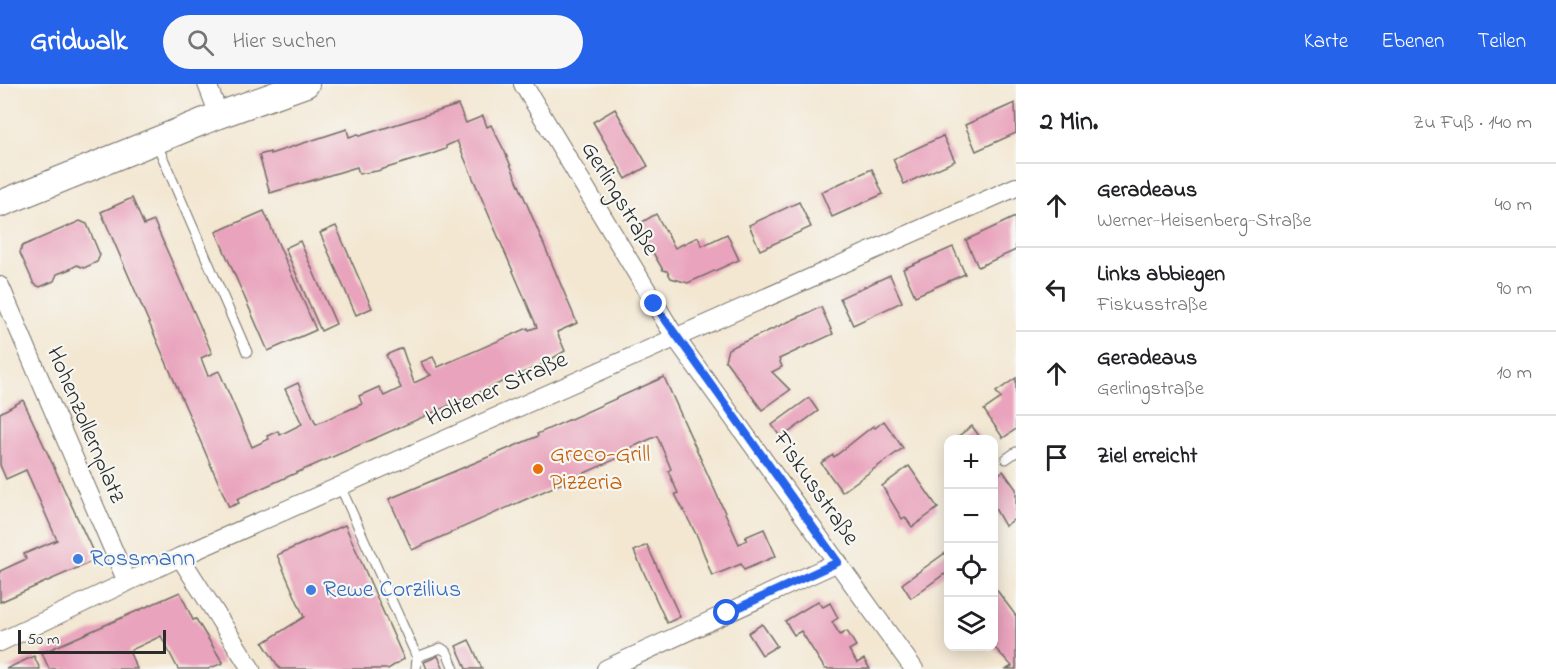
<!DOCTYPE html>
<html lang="de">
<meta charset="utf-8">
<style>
body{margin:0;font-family:"Indie Flower",sans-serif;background:#f6f6f6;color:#202124}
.controls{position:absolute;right:18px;bottom:18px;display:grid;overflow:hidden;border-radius:12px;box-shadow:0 3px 15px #0003}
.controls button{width:54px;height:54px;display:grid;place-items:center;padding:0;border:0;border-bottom:2px solid #e0e0e0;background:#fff;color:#202124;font:30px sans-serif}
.scale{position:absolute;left:18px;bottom:15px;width:148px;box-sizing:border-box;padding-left:6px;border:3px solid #2b2b2b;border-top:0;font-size:16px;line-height:21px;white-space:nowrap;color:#2b2b2b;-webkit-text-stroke:4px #f6f6f2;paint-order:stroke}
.stop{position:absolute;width:18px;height:18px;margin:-14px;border:4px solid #2563eb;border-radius:50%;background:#fff}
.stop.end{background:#2563eb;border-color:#fff;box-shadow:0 2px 6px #0008}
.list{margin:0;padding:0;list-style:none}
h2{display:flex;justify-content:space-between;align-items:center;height:78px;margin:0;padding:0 24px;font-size:26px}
h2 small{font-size:20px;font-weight:400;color:#757577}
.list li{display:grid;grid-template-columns:39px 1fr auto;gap:18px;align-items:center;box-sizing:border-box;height:84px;padding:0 24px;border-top:2px solid #e0e0e0}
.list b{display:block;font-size:22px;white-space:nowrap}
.list p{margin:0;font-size:20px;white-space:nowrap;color:#757577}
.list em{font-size:20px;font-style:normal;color:#757577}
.icon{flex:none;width:33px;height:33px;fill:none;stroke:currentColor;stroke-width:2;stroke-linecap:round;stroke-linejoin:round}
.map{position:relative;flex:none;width:1016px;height:585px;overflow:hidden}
header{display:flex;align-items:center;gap:36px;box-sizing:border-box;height:84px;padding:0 30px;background:#2563eb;color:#fff}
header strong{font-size:28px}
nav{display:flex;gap:33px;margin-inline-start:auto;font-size:21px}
.search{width:420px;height:54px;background:#f6f6f6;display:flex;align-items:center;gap:15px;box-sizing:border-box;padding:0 21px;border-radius:33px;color:#757577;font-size:22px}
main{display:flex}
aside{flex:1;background:#fff}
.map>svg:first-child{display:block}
.building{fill:#e9a3bc}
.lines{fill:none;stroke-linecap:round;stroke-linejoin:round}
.lane-casing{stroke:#716d65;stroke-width:11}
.street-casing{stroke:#716d65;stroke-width:20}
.secondary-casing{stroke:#716d65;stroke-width:28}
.lane{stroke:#fff;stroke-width:9}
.street{stroke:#fff;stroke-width:18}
.secondary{stroke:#fff;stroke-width:26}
.route{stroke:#2563eb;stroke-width:8}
.food-dot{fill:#e8710a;stroke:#f6f6f2;stroke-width:2}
.shop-dot{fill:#3f7fe0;stroke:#f6f6f2;stroke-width:2}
.labels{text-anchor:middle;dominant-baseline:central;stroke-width:4.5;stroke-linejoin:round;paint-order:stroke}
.street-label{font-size:24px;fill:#2b2b2b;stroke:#f6f6f2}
.food-label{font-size:24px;fill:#c56008;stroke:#f6f6f2;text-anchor:start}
.shop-label{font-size:24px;fill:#366cbe;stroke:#f6f6f2;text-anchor:start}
</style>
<header>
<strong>Gridwalk</strong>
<div class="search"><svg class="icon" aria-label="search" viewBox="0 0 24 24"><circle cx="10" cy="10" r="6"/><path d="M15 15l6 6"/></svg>Hier suchen</div>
<nav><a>Karte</a><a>Ebenen</a><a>Teilen</a></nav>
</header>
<main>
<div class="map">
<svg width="1016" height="585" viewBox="0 0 1016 585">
<rect width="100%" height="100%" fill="#f6f6f2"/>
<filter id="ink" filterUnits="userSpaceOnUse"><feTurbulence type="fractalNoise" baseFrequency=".0167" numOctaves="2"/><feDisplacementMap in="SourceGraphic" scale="12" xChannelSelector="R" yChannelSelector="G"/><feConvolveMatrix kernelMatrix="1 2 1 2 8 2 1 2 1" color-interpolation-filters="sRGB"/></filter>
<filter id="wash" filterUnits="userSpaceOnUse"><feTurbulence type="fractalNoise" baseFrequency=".008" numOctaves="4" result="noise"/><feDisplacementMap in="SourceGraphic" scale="24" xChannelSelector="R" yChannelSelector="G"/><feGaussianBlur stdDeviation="1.35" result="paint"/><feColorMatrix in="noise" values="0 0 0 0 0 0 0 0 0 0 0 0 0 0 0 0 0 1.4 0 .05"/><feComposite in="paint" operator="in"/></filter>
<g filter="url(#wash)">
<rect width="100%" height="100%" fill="#f3e7d2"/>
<g id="blocks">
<g class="building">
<polygon points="1015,19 1016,49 976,67 965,41"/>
<polygon points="458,21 466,39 483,32 487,43 491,41 505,68 577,239 557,248 565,267 543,280 237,415 239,419 229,423 101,128 132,114 144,141 154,137 212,269 201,274 208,292 219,287 252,363 269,355 267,352 278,347 280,351 302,340 285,305 298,299 316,340 362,320 359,312 379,303 384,312 401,304 386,271 402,264 414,299 431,291 425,286 421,278 433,273 438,283 528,244 529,246 537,243 457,57 446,62 446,65 429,71 377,87 359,90 357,83 270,109 259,71 270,68 270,70 347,45 349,53 358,50 359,52"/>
<polygon points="615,25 648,82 626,95 593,38"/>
<polygon points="943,52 955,77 904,100 893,75"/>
<polygon points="872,85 883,110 832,133 821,108"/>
<polygon points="799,118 811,143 760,166 749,141"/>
<polygon points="264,127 316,246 268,267 216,148"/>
<polygon points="656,130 675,164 698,153 702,162 727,150 739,176 688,199 671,194 667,187 663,186 637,141"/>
<polygon points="1015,133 1016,166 978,183 966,156"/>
<polygon points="80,137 87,140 100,171 97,178 84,184 77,181 70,185 57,190 54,197 40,203 34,200 20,169 22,162"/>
<polygon points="336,142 372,224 356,231 320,149"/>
<polygon points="300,157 336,240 321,247 285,164"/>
<polygon points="953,163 965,190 915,212 903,185"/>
<polygon points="890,191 902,218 853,241 840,214"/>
<polygon points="821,223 833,250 779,275 782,283 772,288 790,306 762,326 725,276 728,265"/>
<polygon points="664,293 739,460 747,456 745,453 764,445 776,472 744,486 741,480 712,492 698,454 675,410 678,409 668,387 671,385 657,352 621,368 623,372 412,466 389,415 538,352 537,350"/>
<polygon points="1016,294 1016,345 1003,354 984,326 1001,314 996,308"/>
<polygon points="809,314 818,327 781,354 772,341"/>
<polygon points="23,316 94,470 91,478 0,518 0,487 26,475 24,470 57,456 26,386 6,395 0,381 0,329"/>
<polygon points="884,337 903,364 842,408 821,379 833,371 834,373 873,342 875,344"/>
<polygon points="972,342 982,356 953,356"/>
<polygon points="909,382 938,424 912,443 905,433 902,435 882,402"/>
<polygon points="1003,387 1016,405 1016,434 1005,442 993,421 993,391 995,393"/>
<polygon points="345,441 404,575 388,585 280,585 263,559 304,533 277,471"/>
<polygon points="647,461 680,533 667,539 634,467"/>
<polygon points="945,469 948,474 948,493 946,490 943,491 911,514 902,500"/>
<polygon points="993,501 1016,532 1016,585 1007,585 1012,582 994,563 997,561 993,556"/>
<polygon points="180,508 193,536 196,535 223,579 208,585 178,585 161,552 129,567 137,585 49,585 42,569"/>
<polygon points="818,517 823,523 830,519 838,534 832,538 840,551 847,547 856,562 849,566 857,579 864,575 870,585 825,585 801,547 794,551 785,537"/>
<polygon points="762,540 777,562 762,571 748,549"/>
<polygon points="469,556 473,564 482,585 466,585 463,577 456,562"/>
<polygon points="34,572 40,585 6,585"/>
<polygon points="438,572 444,585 427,585 424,578"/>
</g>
</g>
</g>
<g filter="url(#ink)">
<use href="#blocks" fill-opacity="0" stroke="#716d65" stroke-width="1.5"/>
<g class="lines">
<defs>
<g id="lane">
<polyline points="156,58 247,268"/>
<polyline points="1006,375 1016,368"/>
<polyline points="340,402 417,573"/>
<polyline points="416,585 417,573 441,564 447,568 454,585"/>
</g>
<g id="street">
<polyline points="207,0 219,31"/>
<polyline points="523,0 675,253 914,585"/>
<polyline points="0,202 127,498"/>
<polyline points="180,473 251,585"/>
<polyline points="0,558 180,473 1016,103"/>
<polyline points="606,585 838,478"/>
</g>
<polyline id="secondary" points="0,120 219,31 306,0"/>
</defs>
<use href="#lane" class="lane-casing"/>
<use href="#street" class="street-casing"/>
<use href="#secondary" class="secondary-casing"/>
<use href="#lane" class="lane"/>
<use href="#street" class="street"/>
<use href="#secondary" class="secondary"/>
</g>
</g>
<g class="lines" filter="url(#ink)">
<polyline class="route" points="654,220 838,478 727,529"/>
</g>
<circle class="food-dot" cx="538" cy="385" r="6"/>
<g class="shop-dot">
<circle cx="78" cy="475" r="6"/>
<circle cx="311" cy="506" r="6"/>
</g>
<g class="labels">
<g class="street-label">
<text transform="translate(619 115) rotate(59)">Gerlingstraße</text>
<text transform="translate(497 306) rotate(-24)">Holtener Straße</text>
<text transform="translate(85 341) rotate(67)">Hohenzollernplatz</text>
<text transform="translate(815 405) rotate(55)">Fiskusstraße</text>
</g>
<g class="food-label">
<text x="550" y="371">Greco-Grill<tspan x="550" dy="28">Pizzeria</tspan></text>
</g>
<g class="shop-label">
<text x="90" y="475">Rossmann</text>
<text x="323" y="506">Rewe Corzilius</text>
</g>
</g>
</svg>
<div class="controls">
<button>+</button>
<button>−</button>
<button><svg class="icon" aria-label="locate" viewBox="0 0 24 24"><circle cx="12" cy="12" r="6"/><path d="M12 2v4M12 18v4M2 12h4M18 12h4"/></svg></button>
<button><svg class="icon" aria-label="layers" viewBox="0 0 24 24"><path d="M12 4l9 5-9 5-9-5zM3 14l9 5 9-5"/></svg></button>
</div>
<div class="scale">50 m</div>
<div class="stop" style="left:727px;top:529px"></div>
<div class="stop end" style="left:654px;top:220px"></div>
</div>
<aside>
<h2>2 Min.<small>Zu Fuß · 140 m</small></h2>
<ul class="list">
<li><svg class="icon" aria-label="ahead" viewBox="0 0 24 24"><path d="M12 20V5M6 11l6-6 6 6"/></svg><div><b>Geradeaus</b><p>Werner-Heisenberg-Straße</p></div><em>40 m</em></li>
<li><svg class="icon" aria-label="left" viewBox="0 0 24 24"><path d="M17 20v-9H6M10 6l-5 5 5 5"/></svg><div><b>Links abbiegen</b><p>Fiskusstraße</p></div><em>90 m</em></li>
<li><svg class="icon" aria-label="ahead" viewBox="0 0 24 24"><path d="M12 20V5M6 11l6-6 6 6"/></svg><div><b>Geradeaus</b><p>Gerlingstraße</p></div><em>10 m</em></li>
<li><svg class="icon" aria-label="arrive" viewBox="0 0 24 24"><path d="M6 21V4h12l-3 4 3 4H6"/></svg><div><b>Ziel erreicht</b></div></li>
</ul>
</aside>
</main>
